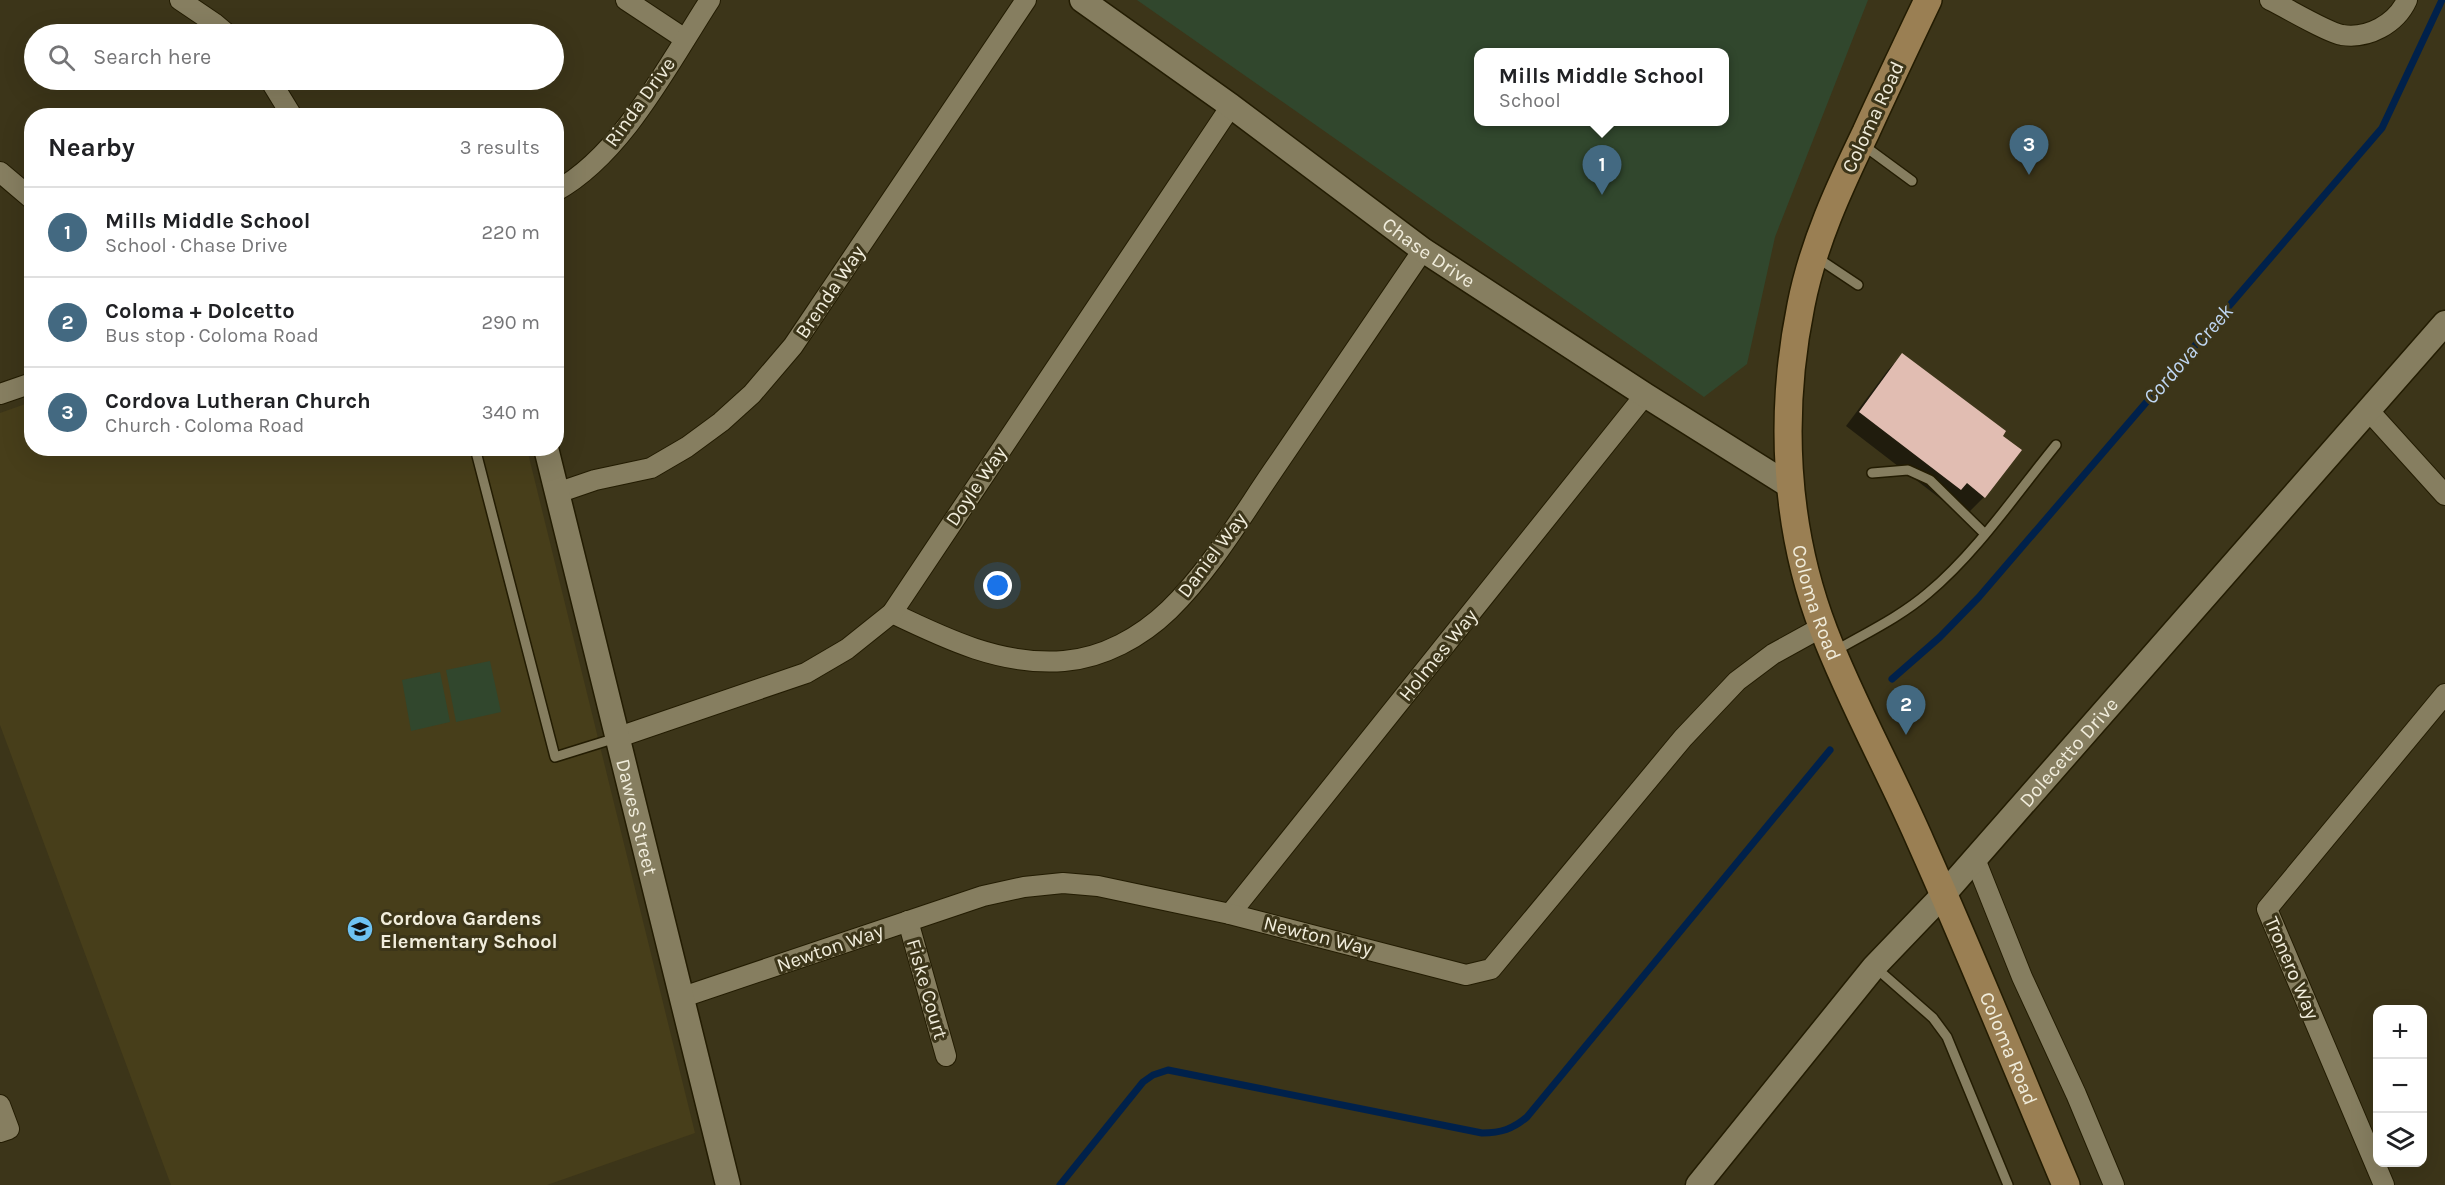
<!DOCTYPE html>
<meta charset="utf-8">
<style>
body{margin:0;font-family:Karla,sans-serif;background:#f2f2f2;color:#202124}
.controls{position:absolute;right:18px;bottom:18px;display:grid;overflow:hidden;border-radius:12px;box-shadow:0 6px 24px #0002}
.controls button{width:54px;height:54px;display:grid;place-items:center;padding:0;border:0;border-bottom:2px solid #e0e0e0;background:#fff;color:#202124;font:30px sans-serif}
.you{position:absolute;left:998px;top:586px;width:21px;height:21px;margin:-15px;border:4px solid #fff;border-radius:50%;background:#1a73e8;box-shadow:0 0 0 9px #1a73e833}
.badge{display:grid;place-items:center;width:39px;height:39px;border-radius:50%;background:#436981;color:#fff;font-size:20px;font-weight:700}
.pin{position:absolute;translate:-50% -50px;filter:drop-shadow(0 2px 3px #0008)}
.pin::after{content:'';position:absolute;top:32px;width:21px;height:18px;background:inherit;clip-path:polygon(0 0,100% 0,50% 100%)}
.popup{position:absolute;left:1474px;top:48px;width:255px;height:78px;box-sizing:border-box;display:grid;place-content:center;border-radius:12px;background:#fff;filter:drop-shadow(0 2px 4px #0005);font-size:20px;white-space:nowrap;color:#757577}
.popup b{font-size:22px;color:#202124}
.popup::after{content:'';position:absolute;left:50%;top:100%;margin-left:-12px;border:12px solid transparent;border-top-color:#fff}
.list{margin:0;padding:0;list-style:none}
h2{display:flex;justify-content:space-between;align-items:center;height:78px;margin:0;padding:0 24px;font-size:26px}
h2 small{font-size:20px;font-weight:400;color:#757577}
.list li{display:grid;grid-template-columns:39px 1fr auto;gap:18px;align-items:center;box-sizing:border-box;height:90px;padding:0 24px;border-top:2px solid #e0e0e0}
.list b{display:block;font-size:22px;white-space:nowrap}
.list p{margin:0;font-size:20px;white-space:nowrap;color:#757577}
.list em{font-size:20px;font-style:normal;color:#757577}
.icon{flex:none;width:33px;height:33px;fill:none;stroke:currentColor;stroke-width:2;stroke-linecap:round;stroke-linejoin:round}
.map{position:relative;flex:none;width:2445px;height:1185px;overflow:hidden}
.search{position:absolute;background:#fff;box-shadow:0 6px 24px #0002;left:24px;top:24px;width:540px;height:66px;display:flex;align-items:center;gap:15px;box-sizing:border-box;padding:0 21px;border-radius:33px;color:#757577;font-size:22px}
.panel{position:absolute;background:#fff;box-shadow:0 6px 24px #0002;left:24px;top:108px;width:540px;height:348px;border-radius:24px}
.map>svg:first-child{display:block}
.built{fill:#473e1a}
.green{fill:#31472d;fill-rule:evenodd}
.shadow{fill:#0007}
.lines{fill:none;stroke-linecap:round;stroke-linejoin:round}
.stream{stroke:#00214b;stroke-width:7}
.building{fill:#e1bdb2}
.service-casing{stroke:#231c02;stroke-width:12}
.minor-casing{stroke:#231c02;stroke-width:22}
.tertiary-casing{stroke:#231c02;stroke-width:27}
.secondary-casing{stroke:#231c02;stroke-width:30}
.service{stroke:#867e60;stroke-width:9}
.minor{stroke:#867e60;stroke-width:20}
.tertiary{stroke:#867e60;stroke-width:24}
.secondary{stroke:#9a7f53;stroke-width:27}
.labels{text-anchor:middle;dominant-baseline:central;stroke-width:6;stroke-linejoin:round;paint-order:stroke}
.street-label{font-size:20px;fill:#f1eddc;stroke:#3c3519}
.poi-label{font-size:20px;font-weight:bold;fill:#f1eddc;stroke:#3c3519;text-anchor:start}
.water-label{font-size:21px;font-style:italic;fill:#bfd6f2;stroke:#3c3519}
</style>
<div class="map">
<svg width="2445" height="1185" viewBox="0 0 2445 1185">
<rect width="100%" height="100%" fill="#3c3519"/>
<polygon class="built" points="31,402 32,448 527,449 695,1133 547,1185 171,1185 0,725 0,413"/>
<g class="green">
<path d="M1137,0H1868L1775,237L1747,364L1704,397ZM1479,52H1725V122H1479Z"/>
<polygon points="490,661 501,712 456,722 446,670"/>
<polygon points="440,672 450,722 411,731 402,680"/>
</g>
<polygon class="shadow" points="1902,355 1984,497 1970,511 1952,497 1946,503 1846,426 1888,370"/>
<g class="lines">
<g class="stream">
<polyline points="1892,679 1940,637 1979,597 2382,128 2442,0"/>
<path d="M1060,1185L1143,1082L1153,1075L1168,1070L1482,1133C1501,1133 1513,1129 1527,1117L1830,750"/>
</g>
</g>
<polygon class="building" points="1902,353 2006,431 2003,436 2022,450 1985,498 1967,483 1961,490 1859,412"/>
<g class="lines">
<defs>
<g id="service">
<polyline points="1863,145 1912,181"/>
<polyline points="1816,257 1858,285"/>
<polyline points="475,448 555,757 616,738"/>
<polyline points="1872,473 1908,470 1930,480 1984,533"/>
<path d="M1835,651C1866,633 1900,617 1928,593C1976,553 2016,494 2056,445"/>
<polyline points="1876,968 1933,1018 1947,1037 2008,1185"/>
</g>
<g id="minor">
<polyline points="180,0 214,23 227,34"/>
<polyline points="626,0 685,39"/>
<path d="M2270,0C2287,8 2326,32 2342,35C2368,39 2396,24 2407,0"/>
<polyline points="270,80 292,116"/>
<polyline points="0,172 32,199"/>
<path d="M556,191C623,154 669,63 710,0"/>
<polyline points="0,394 32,383"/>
<polyline points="2369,411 2445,495"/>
<polyline points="557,493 595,480 651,468 687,447 721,422 752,394 793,346 1026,0"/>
<path d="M892,613C946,639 1002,666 1064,661C1103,658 1141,637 1169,610C1210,570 1240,519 1272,472C1323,398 1373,324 1423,250"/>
<polyline points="616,738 806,673 847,649 892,613 1231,106"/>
<polyline points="1975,859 2022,977 2076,1094 2114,1185"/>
<polyline points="1230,914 1645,395"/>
<polyline points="908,921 946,1056"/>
<polyline points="683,997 983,896 1024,887 1063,883 1098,886 1230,914 1466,975 1491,969 1683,738 1737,681 1773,654 1822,627"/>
<polyline points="0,1105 9,1129 0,1132"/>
<polyline points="2384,1185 2267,909 2445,694"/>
</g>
<g id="tertiary">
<path id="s1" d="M1082,0L1231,106L1423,250L1645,395L1790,486"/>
<path id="s2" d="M546,448L728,1185"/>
<path id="s3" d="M1698,1185L1874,967L1944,894L2445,323"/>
</g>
<g id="secondary">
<path id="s4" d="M1928,0C1907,44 1886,88 1866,132C1839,188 1813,244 1801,305C1779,413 1784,527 1824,631C1852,704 1891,773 1922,845C1972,957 2018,1071 2066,1185"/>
</g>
</defs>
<use href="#service" class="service-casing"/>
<use href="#minor" class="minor-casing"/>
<use href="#tertiary" class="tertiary-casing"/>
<use href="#secondary" class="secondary-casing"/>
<use href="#service" class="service"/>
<use href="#minor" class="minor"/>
<use href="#tertiary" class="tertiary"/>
<use href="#secondary" class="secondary"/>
</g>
<defs>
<symbol id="school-disc" viewBox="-11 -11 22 22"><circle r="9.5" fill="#6ec2f3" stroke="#3c3519"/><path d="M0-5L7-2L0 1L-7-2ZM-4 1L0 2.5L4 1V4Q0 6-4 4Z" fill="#111"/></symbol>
</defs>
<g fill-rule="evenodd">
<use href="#school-disc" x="345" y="914" width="30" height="30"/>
</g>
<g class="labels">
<g class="street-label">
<text transform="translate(640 102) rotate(-54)">Rinda Drive</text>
<text transform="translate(1873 117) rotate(-65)">Coloma Road</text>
<text stroke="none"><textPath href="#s1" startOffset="429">Chase Drive</textPath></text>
<text transform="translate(830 292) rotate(-56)">Brenda Way</text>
<text transform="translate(976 486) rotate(-56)">Doyle Way</text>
<text transform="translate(1212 555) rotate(-53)">Daniel Way</text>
<text stroke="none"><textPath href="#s4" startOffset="633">Coloma Road</textPath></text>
<text transform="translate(1438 655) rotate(-51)">Holmes Way</text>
<text stroke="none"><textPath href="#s3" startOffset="570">Dolecetto Drive</textPath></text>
<text stroke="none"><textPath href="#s2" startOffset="380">Dawes Street</textPath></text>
<text transform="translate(1318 936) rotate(14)">Newton Way</text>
<text transform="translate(830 948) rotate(-19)">Newton Way</text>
<text transform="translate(2292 968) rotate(67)">Tronero Way</text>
<text transform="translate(927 989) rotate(74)">Fiske Court</text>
<text stroke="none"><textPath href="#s4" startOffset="1119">Coloma Road</textPath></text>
</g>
<g class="poi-label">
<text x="380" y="918">Cordova Gardens<tspan x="380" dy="23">Elementary School</tspan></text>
</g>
<g class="water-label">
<text transform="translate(2188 354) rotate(-49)">Cordova Creek</text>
</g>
</g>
</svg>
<div class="controls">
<button>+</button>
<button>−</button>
<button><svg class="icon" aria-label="layers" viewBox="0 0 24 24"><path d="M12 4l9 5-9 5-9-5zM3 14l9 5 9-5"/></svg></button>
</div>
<div class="you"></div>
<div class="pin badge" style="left:1602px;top:195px">1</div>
<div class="popup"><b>Mills Middle School</b>School</div>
<div class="pin badge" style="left:1906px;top:735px">2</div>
<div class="pin badge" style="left:2029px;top:175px">3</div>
<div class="search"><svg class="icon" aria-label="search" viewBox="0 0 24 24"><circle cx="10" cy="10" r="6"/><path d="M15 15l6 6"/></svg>Search here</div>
<section class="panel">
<h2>Nearby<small>3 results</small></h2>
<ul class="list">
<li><span class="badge">1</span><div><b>Mills Middle School</b><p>School · Chase Drive</p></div><em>220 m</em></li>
<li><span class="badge">2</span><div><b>Coloma + Dolcetto</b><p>Bus stop · Coloma Road</p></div><em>290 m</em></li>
<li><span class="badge">3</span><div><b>Cordova Lutheran Church</b><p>Church · Coloma Road</p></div><em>340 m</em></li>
</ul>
</section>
</div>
